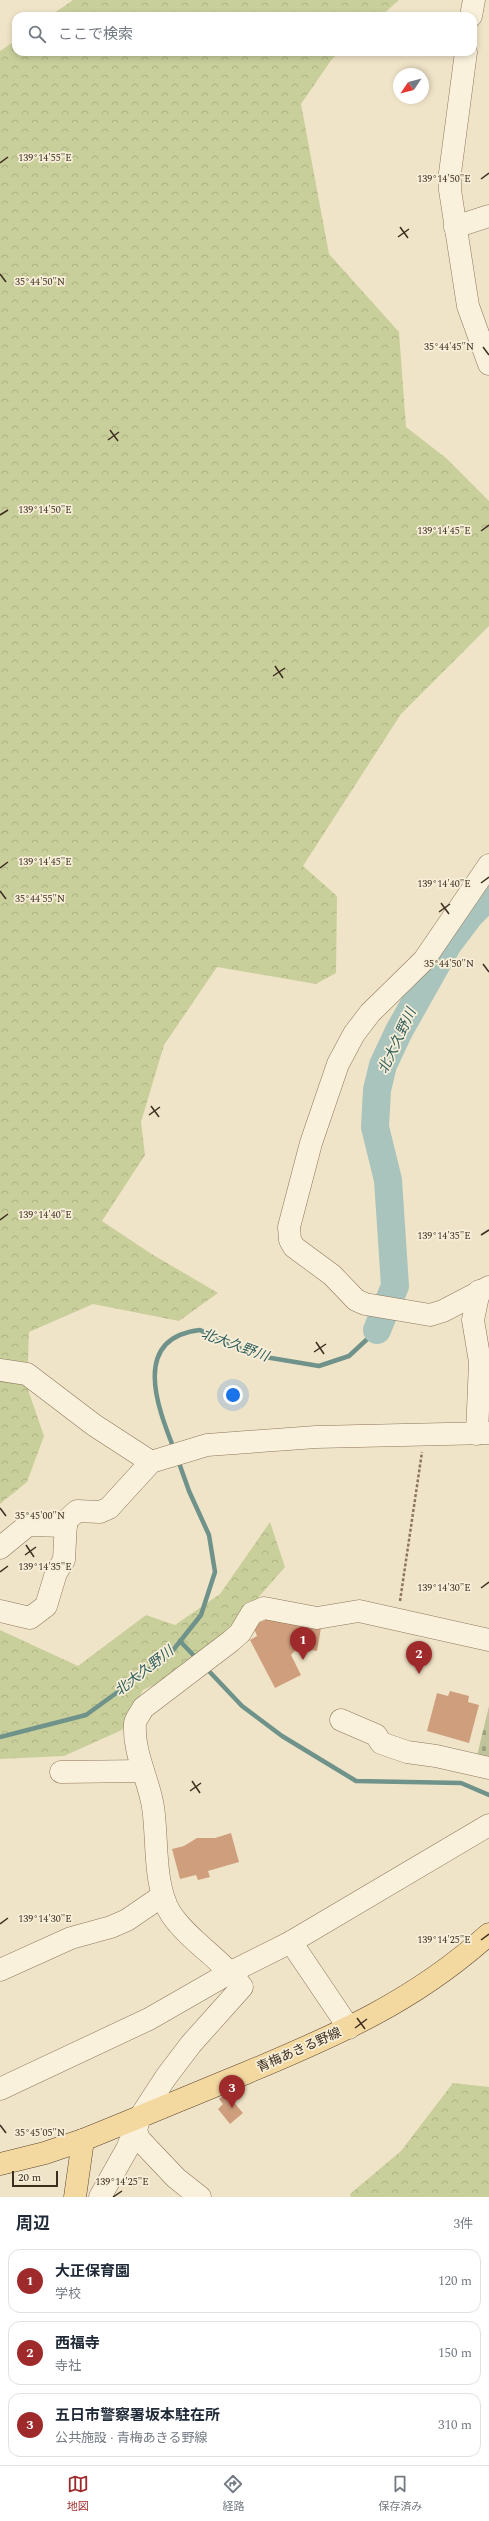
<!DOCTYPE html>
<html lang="ja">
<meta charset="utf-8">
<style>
body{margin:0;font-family:Spectral,"Noto Sans JP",serif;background:#f2f2f3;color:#1f2937}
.compass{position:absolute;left:393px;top:68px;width:36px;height:36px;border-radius:50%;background:#fff;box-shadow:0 2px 6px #0003;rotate:235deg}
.scale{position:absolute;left:12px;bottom:10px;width:46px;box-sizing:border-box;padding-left:4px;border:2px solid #3d2e20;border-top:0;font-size:11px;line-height:14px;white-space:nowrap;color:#3d2e20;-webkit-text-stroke:3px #f7eed8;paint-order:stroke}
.you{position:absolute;left:233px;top:1395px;width:14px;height:14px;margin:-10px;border:3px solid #fff;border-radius:50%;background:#1a73e8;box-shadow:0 0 0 6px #1a73e833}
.badge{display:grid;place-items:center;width:26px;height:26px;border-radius:50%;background:#9e2a2b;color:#fff;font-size:13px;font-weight:700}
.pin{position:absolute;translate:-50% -33px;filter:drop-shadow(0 1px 2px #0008)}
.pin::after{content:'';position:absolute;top:21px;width:14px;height:12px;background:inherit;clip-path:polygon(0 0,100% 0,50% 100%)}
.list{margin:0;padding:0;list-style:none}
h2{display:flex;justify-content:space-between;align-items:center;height:52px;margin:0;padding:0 16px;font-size:17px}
h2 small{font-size:13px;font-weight:400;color:#747a83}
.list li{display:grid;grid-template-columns:26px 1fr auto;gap:12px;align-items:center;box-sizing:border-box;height:64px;margin:0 8px 8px;padding:0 8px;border:1px solid #e0e1e3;border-radius:12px}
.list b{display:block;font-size:15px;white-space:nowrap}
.list p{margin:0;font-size:13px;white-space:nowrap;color:#747a83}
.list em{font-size:13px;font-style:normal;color:#747a83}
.icon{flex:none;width:22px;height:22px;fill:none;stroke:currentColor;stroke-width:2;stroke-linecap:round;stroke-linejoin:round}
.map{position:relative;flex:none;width:489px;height:2197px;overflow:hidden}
.search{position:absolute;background:#fff;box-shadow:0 2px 6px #0003;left:12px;right:12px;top:12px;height:44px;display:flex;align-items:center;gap:10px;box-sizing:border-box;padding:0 14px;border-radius:12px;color:#747a83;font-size:15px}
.sheet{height:268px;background:#fff}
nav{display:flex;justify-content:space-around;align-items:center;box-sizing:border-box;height:56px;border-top:1px solid #e0e1e3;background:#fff;font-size:11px;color:#747a83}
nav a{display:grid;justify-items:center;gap:2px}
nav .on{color:#9e2a2b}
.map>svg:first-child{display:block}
.forest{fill:url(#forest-crowns)}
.cemetery{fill:url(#cemetery-stones)}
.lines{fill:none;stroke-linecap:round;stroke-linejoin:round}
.stream{stroke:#6f938a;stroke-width:4.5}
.river{stroke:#a9c4bc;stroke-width:28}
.building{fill:#cf9f7d}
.minor-casing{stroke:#8d765c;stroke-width:23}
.major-casing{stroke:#5b4430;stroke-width:23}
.path{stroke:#8d765c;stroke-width:2.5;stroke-dasharray:3 2;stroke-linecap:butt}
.minor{stroke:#faf1dc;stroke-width:22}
.major{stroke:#f3d9a0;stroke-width:22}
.ticks{fill:none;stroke:#3d2e20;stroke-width:1.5}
.labels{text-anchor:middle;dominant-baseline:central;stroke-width:3.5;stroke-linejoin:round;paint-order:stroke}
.street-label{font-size:13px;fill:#3d2e20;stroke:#f7eed8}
.water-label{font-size:14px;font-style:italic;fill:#2f5d5a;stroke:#f7eed8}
.ticks-label{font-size:10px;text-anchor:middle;fill:#3d2e20;stroke:#f7eed8;stroke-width:3.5;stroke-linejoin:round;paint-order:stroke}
</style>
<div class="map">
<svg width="489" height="2197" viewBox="0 0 489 2197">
<defs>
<pattern id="forest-crowns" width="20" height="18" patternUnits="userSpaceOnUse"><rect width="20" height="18" fill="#c9cf9b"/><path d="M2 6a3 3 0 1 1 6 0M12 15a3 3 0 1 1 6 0" fill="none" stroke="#aeb285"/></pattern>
<pattern id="cemetery-stones" width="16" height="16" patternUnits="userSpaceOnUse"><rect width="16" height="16" fill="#bfc49a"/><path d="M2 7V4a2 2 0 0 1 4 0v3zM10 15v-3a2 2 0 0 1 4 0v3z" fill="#9ca07d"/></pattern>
</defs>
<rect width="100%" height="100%" fill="#f0e4c8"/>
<g class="forest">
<polygon points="73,0 399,0 381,16 50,16"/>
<polygon points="16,40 16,52 340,52 332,59 301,104 329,254 399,332 406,427 446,458 489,501 489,626 401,714 303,866 337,896 336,973 316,984 217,967 164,1045 141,1122 145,1155 102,1221 150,1253 218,1293 179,1321 93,1304 29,1332 27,1387 44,1436 27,1482 0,1504 0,51"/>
<polygon points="270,1522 285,1567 229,1631 177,1675 143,1690 122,1730 64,1756 0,1759 0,1630 78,1666 146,1615 175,1625 220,1594"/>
<polygon points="453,2083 489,2087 489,2197 351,2197 350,2194 401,2151"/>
</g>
<polygon class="cemetery" points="489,1706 489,1763 476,1760"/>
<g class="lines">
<g class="stream">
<path d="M174,1449C157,1406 131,1338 200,1330L225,1343L265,1357L319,1366L349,1356L377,1330"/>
<polyline points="180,1641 198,1660"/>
<polyline points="206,1668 242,1706 282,1736 356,1781 461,1783 489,1795"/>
<polyline points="0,1737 86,1715 170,1654 201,1615 215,1572 209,1535 189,1491 178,1460"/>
</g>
<polyline class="river" points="377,1330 395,1286 388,1180 375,1127 377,1090 383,1065 399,1031 448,944 470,915 489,896"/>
</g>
<g class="building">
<polygon points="267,1619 321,1628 317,1651 297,1648 291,1655 301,1675 275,1688 250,1640 257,1636 253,1626"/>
<polygon points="450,1691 469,1696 468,1702 479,1705 469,1743 427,1731 437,1693 448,1696"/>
<polygon points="231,1833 239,1862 208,1871 210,1877 198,1880 196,1875 180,1879 172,1849 184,1846 197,1838 215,1838"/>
<polygon points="226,2093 243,2113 230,2124 218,2109 223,2104 219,2099"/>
</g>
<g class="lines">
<defs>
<g id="minor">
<polyline points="471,16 474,0"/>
<polyline points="466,52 450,173 450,190 468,306 489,364"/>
<polyline points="455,227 489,216"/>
<polyline points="489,865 424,960 370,1013 354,1034 338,1064 311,1143 289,1227 290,1240 294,1247 332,1275 356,1300 365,1304 430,1315 443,1311 489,1287"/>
<polyline points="0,1370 27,1374 94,1425 151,1462"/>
<polyline points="477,1434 480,1362 473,1320 479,1291"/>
<polyline points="0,1548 28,1525 66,1526"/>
<polyline points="0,1611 30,1618 46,1606 56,1573 64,1560 66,1521 77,1511 100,1512 109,1508 151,1462 207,1445 316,1437 489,1433"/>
<polyline points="341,1720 376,1735 381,1743 407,1752 436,1756 489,1768"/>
<polyline points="61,1772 143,1771"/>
<polyline points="291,1942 349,2028"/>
<polyline points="0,1970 71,1938 111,1927 127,1920 162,1896"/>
<polyline points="0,2089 149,2019 231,1972 291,1942 489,1825"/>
<polyline points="139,2118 136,2130 139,2139 176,2178 200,2197"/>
<path d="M100,2197L127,2149L140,2117L166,2077L191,2044L242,1987C222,1959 190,1942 171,1914C153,1886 158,1839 153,1807C149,1780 133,1753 135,1724C135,1719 141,1713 143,1708L231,1641L240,1633L252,1613L264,1608L317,1618L359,1611L489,1640"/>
</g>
<g id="major">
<path d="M0,2164L45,2153L83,2140C138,2118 192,2095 246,2073C337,2035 415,2001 489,1934"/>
<polyline points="75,2197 83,2140"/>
</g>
</defs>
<use href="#minor" class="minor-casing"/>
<use href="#major" class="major-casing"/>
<polyline class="path" points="400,1601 422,1452"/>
<use href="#minor" class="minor"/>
<use href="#major" class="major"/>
</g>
<path class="ticks" d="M0,163L8,157M481,179L489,173M400,227L408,238M398,237L409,229M0,274L6,282M483,347L489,355M110,430L118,441M108,440L119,432M0,515L8,510M481,531L489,525M275,666L283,678M273,676L285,668M0,868L8,862M481,883L489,877M0,891L6,899M441,903L449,914M439,912L450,904M483,964L489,972M151,1106L159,1117M149,1115L160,1107M0,1220L8,1214M481,1235L489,1230M316,1342L324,1354M314,1352L326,1344M0,1508L6,1516M26,1545L34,1557M25,1555L36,1547M0,1572L8,1566M481,1588L489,1582M192,1781L200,1793M190,1791L201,1783M0,1924L8,1918M481,1940L489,1934M357,2018L365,2029M355,2028L367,2019M0,2125L6,2133M113,2197L122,2191"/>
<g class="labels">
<g class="street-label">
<text transform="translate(299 2050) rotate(-24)">青梅あきる野線</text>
</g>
<g class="water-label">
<text transform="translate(397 1041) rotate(-65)">北大久野川</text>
<text transform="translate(235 1345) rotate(20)">北大久野川</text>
<text transform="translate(144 1671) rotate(-38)">北大久野川</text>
</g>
</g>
<g class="ticks-label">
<text x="45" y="161">139°14'55"E</text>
<text x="444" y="182">139°14'50"E</text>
<text x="40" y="285">35°44'50"N</text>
<text x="449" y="350">35°44'45"N</text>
<text x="45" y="513">139°14'50"E</text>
<text x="444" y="534">139°14'45"E</text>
<text x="45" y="865">139°14'45"E</text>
<text x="444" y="887">139°14'40"E</text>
<text x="40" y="902">35°44'55"N</text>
<text x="449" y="967">35°44'50"N</text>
<text x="45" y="1218">139°14'40"E</text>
<text x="444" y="1239">139°14'35"E</text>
<text x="40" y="1519">35°45'00"N</text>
<text x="45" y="1570">139°14'35"E</text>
<text x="444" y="1591">139°14'30"E</text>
<text x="45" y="1922">139°14'30"E</text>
<text x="444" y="1943">139°14'25"E</text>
<text x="40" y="2136">35°45'05"N</text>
<text x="122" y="2185">139°14'25"E</text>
</g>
</svg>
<svg class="compass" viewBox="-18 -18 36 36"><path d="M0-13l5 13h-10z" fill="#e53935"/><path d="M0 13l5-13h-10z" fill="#747a83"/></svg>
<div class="scale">20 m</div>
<div class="you"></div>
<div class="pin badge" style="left:303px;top:1660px">1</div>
<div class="pin badge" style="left:419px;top:1674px">2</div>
<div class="pin badge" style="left:232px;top:2108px">3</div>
<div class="search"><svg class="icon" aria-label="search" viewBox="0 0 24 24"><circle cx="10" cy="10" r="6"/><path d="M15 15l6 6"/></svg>ここで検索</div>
</div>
<section class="sheet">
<h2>周辺<small>3件</small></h2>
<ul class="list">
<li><span class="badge">1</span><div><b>大正保育園</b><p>学校</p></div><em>120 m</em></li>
<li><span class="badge">2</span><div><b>西福寺</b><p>寺社</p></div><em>150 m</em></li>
<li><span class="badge">3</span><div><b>五日市警察署坂本駐在所</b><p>公共施設 · 青梅あきる野線</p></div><em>310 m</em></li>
</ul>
</section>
<nav>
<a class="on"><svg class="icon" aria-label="map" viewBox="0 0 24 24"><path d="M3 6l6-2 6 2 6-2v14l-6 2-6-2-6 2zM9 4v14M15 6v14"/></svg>地図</a>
<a><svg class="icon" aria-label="directions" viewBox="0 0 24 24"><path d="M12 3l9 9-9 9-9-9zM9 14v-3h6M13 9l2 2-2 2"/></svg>経路</a>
<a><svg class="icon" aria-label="saved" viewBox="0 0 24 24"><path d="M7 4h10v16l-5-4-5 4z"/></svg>保存済み</a>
</nav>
